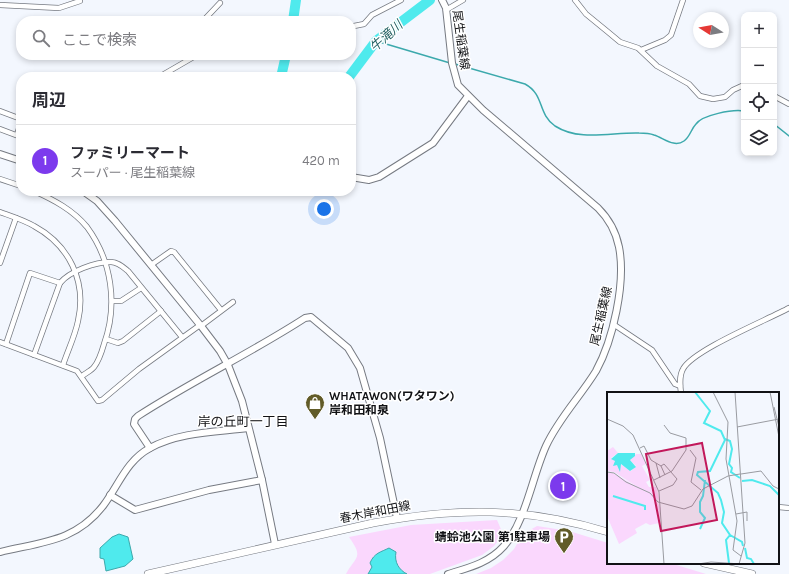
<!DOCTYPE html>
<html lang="ja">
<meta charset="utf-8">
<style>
body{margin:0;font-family:Karla,"Noto Sans JP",sans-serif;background:#f2f2f3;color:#2b2b33}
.controls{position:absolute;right:12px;top:12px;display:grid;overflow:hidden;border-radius:8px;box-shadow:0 2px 6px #0003}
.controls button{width:36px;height:36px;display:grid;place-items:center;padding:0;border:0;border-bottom:1px solid #e1e1e2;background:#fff;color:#2b2b33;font:20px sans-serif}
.compass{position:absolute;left:693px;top:12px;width:36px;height:36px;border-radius:50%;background:#fff;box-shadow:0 2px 6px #0003;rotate:281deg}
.you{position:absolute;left:324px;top:209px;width:14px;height:14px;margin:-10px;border:3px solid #fff;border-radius:50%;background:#1a73e8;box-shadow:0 0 0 6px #1a73e833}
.badge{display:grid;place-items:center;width:26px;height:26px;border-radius:50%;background:#7c3aed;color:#fff;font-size:13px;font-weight:700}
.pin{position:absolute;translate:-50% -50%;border:2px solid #fff;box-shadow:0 1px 4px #0006}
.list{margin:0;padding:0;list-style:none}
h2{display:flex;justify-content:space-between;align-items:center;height:52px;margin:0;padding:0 16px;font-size:17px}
h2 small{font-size:13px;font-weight:400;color:#7c7c81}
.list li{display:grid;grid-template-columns:26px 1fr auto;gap:12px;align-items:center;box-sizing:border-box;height:72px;padding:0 16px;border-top:1px solid #e1e1e2}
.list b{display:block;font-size:15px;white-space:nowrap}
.list p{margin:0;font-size:13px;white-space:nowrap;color:#7c7c81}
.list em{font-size:13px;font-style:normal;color:#7c7c81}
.icon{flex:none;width:22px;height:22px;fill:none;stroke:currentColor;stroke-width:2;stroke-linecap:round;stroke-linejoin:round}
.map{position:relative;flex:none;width:789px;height:574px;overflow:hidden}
.search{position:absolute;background:#fff;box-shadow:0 2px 6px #0003;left:16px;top:16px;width:340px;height:44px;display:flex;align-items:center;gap:10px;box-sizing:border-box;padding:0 14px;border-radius:16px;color:#7c7c81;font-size:15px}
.panel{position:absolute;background:#fff;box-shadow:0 2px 6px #0003;left:16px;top:72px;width:340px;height:124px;border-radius:16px}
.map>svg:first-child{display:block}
.green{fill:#fad7fd}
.water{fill:#4feaed;stroke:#3ca9ac}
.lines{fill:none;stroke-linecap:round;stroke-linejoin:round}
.stream{stroke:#3ca9ac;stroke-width:1.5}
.river{stroke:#4feaed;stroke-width:10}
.minor-casing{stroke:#767a82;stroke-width:6}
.tertiary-casing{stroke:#767a82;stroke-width:8}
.secondary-casing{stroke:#767a82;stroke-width:8}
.minor{stroke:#fff;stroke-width:4.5}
.tertiary{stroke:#fff;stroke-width:6}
.secondary{stroke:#fff;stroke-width:7}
.labels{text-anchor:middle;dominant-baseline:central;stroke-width:3;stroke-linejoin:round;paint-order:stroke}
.street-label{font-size:12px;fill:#111215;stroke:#fff}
.poi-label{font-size:12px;font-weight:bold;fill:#111215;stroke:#fff;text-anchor:start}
.water-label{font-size:13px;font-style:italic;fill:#236162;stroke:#fff}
.neighbourhood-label{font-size:13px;fill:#111215;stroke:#fff}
.inset-river{fill:none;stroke:#4feaed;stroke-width:2}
.inset-road{fill:none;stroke:#999ba1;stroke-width:1}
.view{fill:#c2185b;fill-opacity:0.15;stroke:#c2185b;stroke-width:2}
.inset-edge{fill:none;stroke:#111215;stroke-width:2}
</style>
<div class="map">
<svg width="789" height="574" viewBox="0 0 789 574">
<rect width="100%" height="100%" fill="#f3f7fe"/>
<g class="green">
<path d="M497,520L503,534L494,546L482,555L430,574H346C356,556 364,558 349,537L411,525Z"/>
<polygon points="537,526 569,531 608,543 608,563 670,563 706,574 476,574 491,568 503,560 514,549 523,534"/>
</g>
<g class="water">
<polygon points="119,534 128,537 133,559 125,566 106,571 104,559 100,558 100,548 112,537"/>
<path d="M389,548L396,552C394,562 399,570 407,574H368L372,567L370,563C374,553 381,552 389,548Z"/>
</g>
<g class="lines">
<g class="stream">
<polyline points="376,41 450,63"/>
<path d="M455,64L525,84C545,95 537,113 555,126C580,142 612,132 639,133C644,133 649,133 654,135C664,138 674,148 684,141C690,137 691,129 696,124C702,115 733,109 744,111"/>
<polyline points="774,124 789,136"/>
</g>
<g class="river">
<polyline points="293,21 296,0"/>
<polyline points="281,77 286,55"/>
<polyline points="349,77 376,41 430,0"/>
</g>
<defs>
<g id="minor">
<polyline points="575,0 586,14 608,32 620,42 638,48 657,66 689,84 700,96 713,99 725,97 733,90 744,85"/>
<polyline points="0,5 59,8 80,1"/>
<polyline points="446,10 463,0"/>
<polyline points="203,21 220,3"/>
<polyline points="354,26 364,24 372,15 401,0"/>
<polyline points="641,50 665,40 671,35 683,0"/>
<polyline points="159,77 197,55"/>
<polyline points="774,96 789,104"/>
<polyline points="0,111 21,119"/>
<polyline points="0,129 21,137"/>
<polyline points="17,135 21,122"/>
<polyline points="0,179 21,186"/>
<path d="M34,191C54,200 73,210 87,227C112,261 118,305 104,344C102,351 99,361 94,367C92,370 86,373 82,376"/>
<path d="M0,212C11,216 24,220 34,226C69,245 87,281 78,321C75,336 68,350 63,365"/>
<polyline points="0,263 16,218"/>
<polyline points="151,265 171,251 174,252 221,310"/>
<polyline points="112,301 121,301 141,288"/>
<polyline points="613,324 652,350 675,384 680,386"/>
<polyline points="201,326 233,302"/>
<polyline points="106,339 118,343 123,341 161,311"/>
<polyline points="0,342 77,371 98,401 102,400 139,369 200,325"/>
<polyline points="6,344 30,273 60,283"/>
<path d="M34,355L60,283C70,271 95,262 111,262C118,262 123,267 128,271L182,337"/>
<path d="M681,393C680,385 679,376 683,369C693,350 767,320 789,308"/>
<polyline points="778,507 789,508"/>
</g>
<g id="tertiary">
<path d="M442,0L446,8L452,63L458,85L483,110L598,208C609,219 616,232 619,247C626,283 613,340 596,371C580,397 559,418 546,446C532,477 526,521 504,546C489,563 468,568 448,574"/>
<polyline points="0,154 21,161"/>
<polyline points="351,177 369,180 379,177 433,143 468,96"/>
<polyline points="83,191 97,201 115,221 201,326 220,351 228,365 242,401 262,480 275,544"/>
<path d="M150,448L134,424L135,419L138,416C192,381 251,353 305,318L311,317L348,348L360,368L380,438L397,518"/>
<polyline points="110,495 135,510 209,490 262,480"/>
<path d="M0,552C41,542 75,542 103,506C119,485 126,461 150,448C179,432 216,432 248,428"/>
</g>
<g id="secondary">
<polyline points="704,563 752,574"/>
<path d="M148,574L373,523C457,507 525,507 608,532"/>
</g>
</defs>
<use href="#minor" class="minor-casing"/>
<use href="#tertiary" class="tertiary-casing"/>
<use href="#secondary" class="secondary-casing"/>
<use href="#minor" class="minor"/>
<use href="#tertiary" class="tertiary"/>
<use href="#secondary" class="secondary"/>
</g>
<defs>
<symbol id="shop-pin" viewBox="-11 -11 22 30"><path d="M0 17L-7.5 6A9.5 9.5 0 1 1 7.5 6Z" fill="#615b28" stroke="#fff"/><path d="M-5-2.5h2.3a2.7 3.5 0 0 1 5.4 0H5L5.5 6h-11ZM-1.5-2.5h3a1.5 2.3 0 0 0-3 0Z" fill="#fff"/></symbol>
<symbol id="parking-pin" viewBox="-11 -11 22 30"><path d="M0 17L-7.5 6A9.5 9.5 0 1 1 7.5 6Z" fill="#615b28" stroke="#fff"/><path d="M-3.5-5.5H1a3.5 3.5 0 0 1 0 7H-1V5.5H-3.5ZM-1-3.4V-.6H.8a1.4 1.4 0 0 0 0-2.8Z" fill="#fff"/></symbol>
</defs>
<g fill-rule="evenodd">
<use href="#shop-pin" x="304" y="392" width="22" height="30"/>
<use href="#parking-pin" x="553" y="526" width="22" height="30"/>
</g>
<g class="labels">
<g class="street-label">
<text transform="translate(461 40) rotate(82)">尾生稲葉線</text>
<text transform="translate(601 316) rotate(-77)">尾生稲葉線</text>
<text transform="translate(375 512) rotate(-11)">春木岸和田線</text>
</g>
<g class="poi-label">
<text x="329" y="396">WHATAWON(ワタワン)<tspan x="329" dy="14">岸和田和泉</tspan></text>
<text x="550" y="537" text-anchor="end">蜻蛉池公園 第1駐車場</text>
</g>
<g class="water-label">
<text transform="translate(386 36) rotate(-42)">牛滝川</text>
</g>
<g class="neighbourhood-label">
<text x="243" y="421">岸の丘町一丁目</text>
</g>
</g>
<g transform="translate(607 392)">
<rect width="172" height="172" fill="#f3f7fe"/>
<path d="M6,55L11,61L4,66L24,79L29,74L23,68L29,62H34L39,72L35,74L43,88L39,90L42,95H49L53,109L7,80L0,79V59ZM0,81H6L46,104L54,116L52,131L43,133L39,131L28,137L30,141L12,152L0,124Z" fill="#fad7fd"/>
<path d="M11,61H28V64L23,68L29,75L23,79L14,72L13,80L10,73L6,74L8,69L4,67Z" fill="#4feaed"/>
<path class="inset-river" d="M88,0L103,19L97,31L114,39L118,48L103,79L91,80L90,83L111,101L114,108L117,120L115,131L123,143L119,148L122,171M118,47L123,49L125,57L122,72L125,76L124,80L133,86M135,89L145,88L163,94L172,103M6,104L38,114V118M93,137L98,126L93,120V110L96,104L98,88M123,143L135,150L136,154M138,156L140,166L144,167L147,172"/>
<path class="inset-road" d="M106,0L121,30L119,67L130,129L126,158L134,164M128,0L138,151L132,172M163,0L172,45M167,15L172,35M0,27L16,34L26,43L52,100L57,172M130,35L172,27M33,56L37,54L44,68L54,74L58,83M83,58L89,66L84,90L94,98M49,71L53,86M0,80L7,81L19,90L43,101L51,110L77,117L85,114L96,97L121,84L133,82M134,82L154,79L166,94L172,97M47,88L65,79L79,58V46L63,41L57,33M52,99L66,93L70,87L57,72L54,74M129,122L140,120V129M91,172L104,170L134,172"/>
<path class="view" d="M95,51L110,128L54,139L39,62Z"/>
<rect width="172" height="172" class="inset-edge"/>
</g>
</svg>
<div class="controls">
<button>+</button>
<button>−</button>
<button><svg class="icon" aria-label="locate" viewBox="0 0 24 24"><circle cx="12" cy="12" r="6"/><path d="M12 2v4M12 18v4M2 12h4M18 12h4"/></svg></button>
<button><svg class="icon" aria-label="layers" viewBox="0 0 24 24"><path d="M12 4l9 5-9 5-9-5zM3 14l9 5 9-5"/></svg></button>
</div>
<svg class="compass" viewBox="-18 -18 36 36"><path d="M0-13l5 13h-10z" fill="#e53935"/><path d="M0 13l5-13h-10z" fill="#7c7c81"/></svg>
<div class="you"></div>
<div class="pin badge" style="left:563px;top:486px">1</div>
<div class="search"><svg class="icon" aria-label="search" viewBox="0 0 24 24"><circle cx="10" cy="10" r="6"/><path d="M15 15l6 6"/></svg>ここで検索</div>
<section class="panel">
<h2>周辺<small></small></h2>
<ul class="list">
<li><span class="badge">1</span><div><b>ファミリーマート</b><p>スーパー · 尾生稲葉線</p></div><em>420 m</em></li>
</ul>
</section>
</div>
